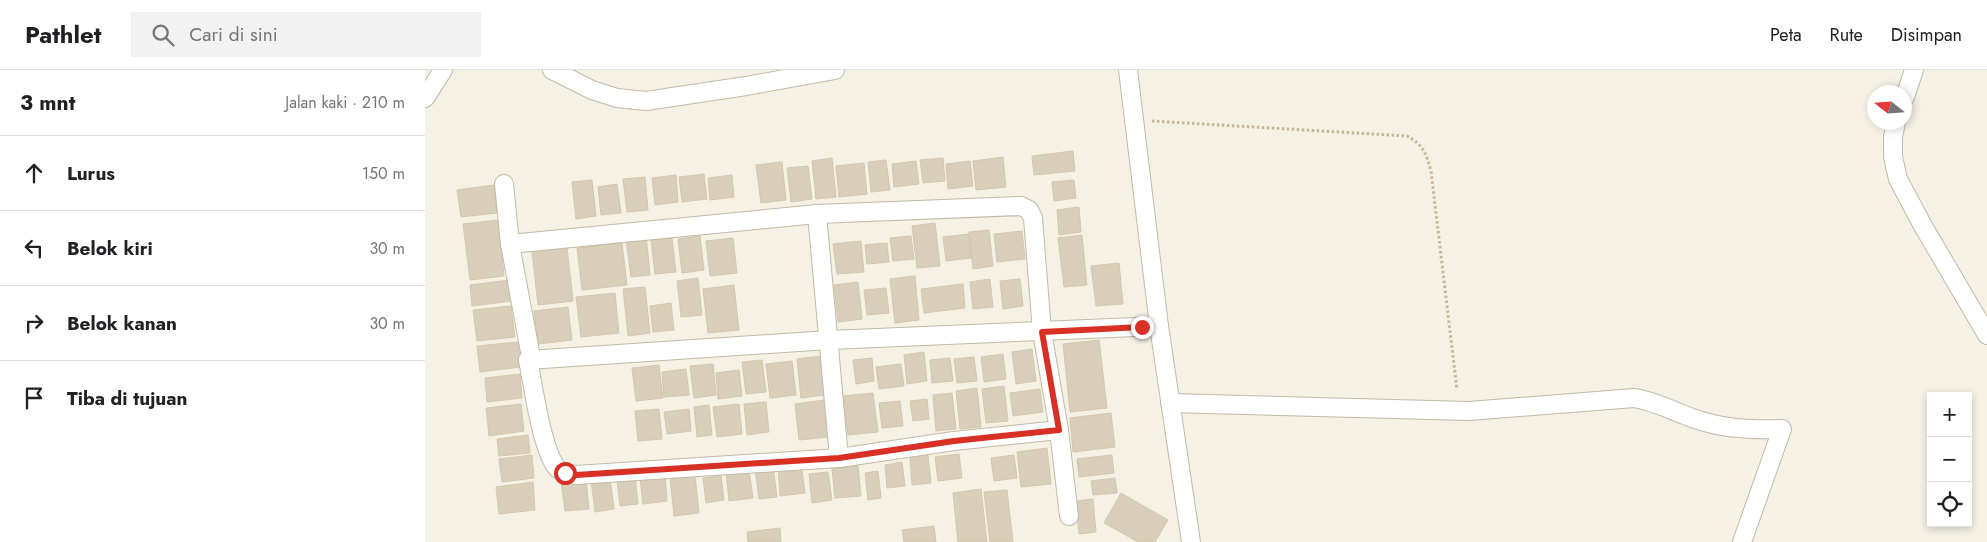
<!DOCTYPE html>
<html lang="id">
<meta charset="utf-8">
<style>
body{margin:0;font-family:Jost,sans-serif;background:#f2f2f2;color:#202124}
.controls{position:absolute;right:15px;bottom:15px;display:grid;overflow:hidden;border-radius:0px;box-shadow:0 2px 8px #0003}
.controls button{width:45px;height:45px;display:grid;place-items:center;padding:0;border:0;border-bottom:1px solid #e0e0e0;background:#fff;color:#202124;font:25px sans-serif}
.compass{position:absolute;left:1442px;top:15px;width:45px;height:45px;border-radius:50%;background:#fff;box-shadow:0 2px 8px #0003;rotate:287deg}
.stop{position:absolute;width:15px;height:15px;margin:-11px;border:4px solid #d93025;border-radius:50%;background:#fff}
.stop.end{background:#d93025;border-color:#fff;box-shadow:0 1px 5px #0008}
.list{margin:0;padding:0;list-style:none}
h2{display:flex;justify-content:space-between;align-items:center;height:65px;margin:0;padding:0 20px;font-size:21px}
h2 small{font-size:16px;font-weight:400;color:#757577}
.list li{display:grid;grid-template-columns:32px 1fr auto;gap:15px;align-items:center;box-sizing:border-box;height:75px;padding:0 20px;border-top:1px solid #e0e0e0}
.list b{display:block;font-size:19px;white-space:nowrap}
.list em{font-size:16px;font-style:normal;color:#757577}
.icon{flex:none;width:28px;height:28px;fill:none;stroke:currentColor;stroke-width:2;stroke-linecap:round;stroke-linejoin:round}
.map{position:relative;flex:none;width:1562px;height:472px;overflow:hidden}
header{display:flex;align-items:center;gap:30px;box-sizing:border-box;height:70px;padding:0 25px;background:#fff;border-bottom:1px solid #e0e0e0}
header strong{font-size:24px}
nav{display:flex;gap:28px;margin-inline-start:auto;font-size:18px}
.search{width:350px;height:45px;background:#f2f2f2;display:flex;align-items:center;gap:12px;box-sizing:border-box;padding:0 18px;border-radius:0px;color:#757577;font-size:19px}
main{display:flex}
aside{flex:1;background:#fff}
.map>svg:first-child{display:block}
.building{fill:#d8ceba;stroke:#d3c6ac}
.lines{fill:none;stroke-linecap:round;stroke-linejoin:round}
.minor-casing{stroke:#c1baa7;stroke-width:20}
.path{stroke:#c5b796;stroke-width:3;stroke-dasharray:2.5 2.5;stroke-linecap:butt}
.minor{stroke:#fff;stroke-width:18}
.route{stroke:#d93025;stroke-width:6}
</style>
<header>
<strong>Pathlet</strong>
<div class="search"><svg class="icon" aria-label="search" viewBox="0 0 24 24"><circle cx="10" cy="10" r="6"/><path d="M15 15l6 6"/></svg>Cari di sini</div>
<nav><a>Peta</a><a>Rute</a><a>Disimpan</a></nav>
</header>
<main>
<aside>
<h2>3 mnt<small>Jalan kaki · 210 m</small></h2>
<ul class="list">
<li><svg class="icon" aria-label="ahead" viewBox="0 0 24 24"><path d="M12 20V5M6 11l6-6 6 6"/></svg><div><b>Lurus</b></div><em>150 m</em></li>
<li><svg class="icon" aria-label="left" viewBox="0 0 24 24"><path d="M17 20v-9H6M10 6l-5 5 5 5"/></svg><div><b>Belok kiri</b></div><em>30 m</em></li>
<li><svg class="icon" aria-label="right" viewBox="0 0 24 24"><path d="M7 20v-9h11M14 6l5 5-5 5"/></svg><div><b>Belok kanan</b></div><em>30 m</em></li>
<li><svg class="icon" aria-label="arrive" viewBox="0 0 24 24"><path d="M6 21V4h12l-3 4 3 4H6"/></svg><div><b>Tiba di tujuan</b></div></li>
</ul>
</aside>
<div class="map">
<svg width="1562" height="472" viewBox="0 0 1562 472">
<rect width="100%" height="100%" fill="#f5f1e5"/>
<g class="building">
<polygon points="648,81 650,101 609,105 607,86"/>
<polygon points="578,87 581,117 551,120 548,91"/>
<polygon points="407,88 411,127 391,129 387,91"/>
<polygon points="518,88 520,111 498,113 495,90"/>
<polygon points="461,90 465,120 446,122 443,92"/>
<polygon points="491,91 494,114 469,117 467,94"/>
<polygon points="545,91 548,116 523,119 521,94"/>
<polygon points="357,92 361,130 336,133 331,95"/>
<polygon points="439,93 442,124 414,127 411,96"/>
<polygon points="383,96 387,129 366,132 362,98"/>
<polygon points="279,104 282,129 257,132 254,107"/>
<polygon points="251,105 253,132 230,135 227,108"/>
<polygon points="307,105 309,127 285,130 283,108"/>
<polygon points="220,107 223,140 202,142 198,109"/>
<polygon points="167,110 171,146 151,149 147,112"/>
<polygon points="649,110 651,128 629,131 627,112"/>
<polygon points="192,114 196,143 176,145 173,117"/>
<polygon points="69,115 72,143 36,147 32,120"/>
<polygon points="654,137 656,162 634,165 632,140"/>
<polygon points="73,150 79,206 45,210 38,154"/>
<polygon points="510,153 515,196 492,198 487,156"/>
<polygon points="564,160 568,196 548,199 544,162"/>
<polygon points="597,161 600,189 572,192 569,164"/>
<polygon points="544,164 546,188 521,191 518,167"/>
<polygon points="221,165 225,205 206,207 201,168"/>
<polygon points="657,165 662,215 639,217 633,168"/>
<polygon points="275,166 279,200 257,203 253,169"/>
<polygon points="486,166 489,189 468,191 465,168"/>
<polygon points="247,168 251,202 230,204 226,170"/>
<polygon points="308,168 312,203 285,206 281,171"/>
<polygon points="436,171 439,202 412,204 408,174"/>
<polygon points="197,173 202,215 157,220 152,178"/>
<polygon points="462,173 464,192 442,194 440,175"/>
<polygon points="142,177 148,231 113,235 107,181"/>
<polygon points="694,193 698,234 671,236 666,196"/>
<polygon points="490,206 494,250 470,253 465,209"/>
<polygon points="273,208 277,245 256,247 252,211"/>
<polygon points="565,209 568,237 548,239 545,212"/>
<polygon points="595,209 598,236 578,239 575,211"/>
<polygon points="85,210 87,231 47,236 45,215"/>
<polygon points="433,212 437,249 413,252 409,215"/>
<polygon points="538,214 540,238 499,243 496,219"/>
<polygon points="309,215 314,260 283,263 278,219"/>
<polygon points="220,217 225,263 203,266 198,219"/>
<polygon points="461,218 464,243 442,245 439,220"/>
<polygon points="190,223 194,263 156,267 151,227"/>
<polygon points="246,233 249,260 228,262 225,236"/>
<polygon points="86,236 90,267 52,271 48,240"/>
<polygon points="143,237 147,270 113,274 109,241"/>
<polygon points="674,270 682,338 645,342 638,274"/>
<polygon points="93,272 96,297 55,302 52,276"/>
<polygon points="607,279 611,311 591,314 587,282"/>
<polygon points="499,282 502,311 482,314 479,285"/>
<polygon points="578,284 581,309 559,312 556,287"/>
<polygon points="396,286 400,325 376,328 372,289"/>
<polygon points="549,287 552,311 532,313 529,289"/>
<polygon points="447,288 449,311 431,314 428,290"/>
<polygon points="525,288 528,311 507,313 505,290"/>
<polygon points="337,290 341,322 321,324 317,292"/>
<polygon points="367,291 371,325 345,328 341,294"/>
<polygon points="288,294 291,325 269,328 265,296"/>
<polygon points="476,294 479,316 454,319 451,297"/>
<polygon points="234,295 238,328 211,331 207,298"/>
<polygon points="261,299 264,325 239,327 237,302"/>
<polygon points="314,300 317,326 293,329 291,303"/>
<polygon points="95,304 97,328 62,332 60,308"/>
<polygon points="579,316 583,351 561,353 557,319"/>
<polygon points="552,318 556,357 535,359 531,321"/>
<polygon points="615,319 618,342 588,346 585,323"/>
<polygon points="448,323 453,362 423,365 418,326"/>
<polygon points="527,323 531,359 511,361 508,325"/>
<polygon points="502,329 504,349 488,351 485,331"/>
<polygon points="399,330 404,367 374,370 370,334"/>
<polygon points="475,331 478,356 457,358 454,333"/>
<polygon points="341,332 344,362 322,365 319,334"/>
<polygon points="96,334 99,361 64,366 61,338"/>
<polygon points="314,334 317,364 292,367 288,337"/>
<polygon points="284,335 287,365 272,367 269,337"/>
<polygon points="234,339 237,369 213,371 210,341"/>
<polygon points="264,339 266,361 242,364 239,342"/>
<polygon points="686,343 690,377 648,382 645,348"/>
<polygon points="103,365 105,383 74,386 72,369"/>
<polygon points="622,378 626,414 596,417 592,382"/>
<polygon points="534,384 537,408 513,411 510,387"/>
<polygon points="107,385 109,408 77,412 74,389"/>
<polygon points="503,385 506,413 487,415 485,387"/>
<polygon points="589,385 592,408 569,411 566,388"/>
<polygon points="687,385 689,403 654,407 652,389"/>
<polygon points="477,392 480,416 462,418 460,395"/>
<polygon points="376,393 380,423 355,426 353,396"/>
<polygon points="348,396 352,427 334,429 330,398"/>
<polygon points="433,396 436,426 410,428 407,399"/>
<polygon points="324,399 328,428 304,431 301,402"/>
<polygon points="453,401 456,428 443,430 440,403"/>
<polygon points="403,402 407,430 387,433 384,404"/>
<polygon points="240,405 242,431 218,434 215,408"/>
<polygon points="270,405 274,443 249,446 245,407"/>
<polygon points="296,406 299,430 281,433 278,408"/>
<polygon points="210,407 213,434 195,436 192,409"/>
<polygon points="185,408 189,439 170,442 166,410"/>
<polygon points="690,408 692,423 668,425 666,411"/>
<polygon points="161,409 164,439 140,441 136,411"/>
<polygon points="108,412 110,440 74,444 71,417"/>
<polygon points="556,419 562,472 533,472 528,423"/>
<polygon points="582,420 588,472 565,472 559,422"/>
<polygon points="696,423 743,450 730,472 713,472 679,453"/>
<polygon points="668,429 671,462 654,464 651,431"/>
<polygon points="509,456 511,472 479,472 477,460"/>
<polygon points="355,458 356,472 323,472 322,462"/>
</g>
<g class="lines">
<defs>
<g id="minor">
<polyline points="127,0 167,20 192,28 221,31 321,16 410,0"/>
<polyline points="703,0 734,256"/>
<polyline points="1480,27 1489,0"/>
<polyline points="0,28 18,0"/>
<polyline points="1471,52 1468,67 1468,87 1473,109 1498,156 1562,265"/>
<path d="M79,114L85,174L106,287L103,290C108,314 117,383 133,399C138,403 144,404 151,405L414,388L529,371L634,360"/>
<polyline points="392,144 414,388"/>
<polyline points="85,174 392,144 596,136 604,140 608,148 617,262 634,360 644,446"/>
<polyline points="103,290 404,270 734,256 766,472"/>
<path d="M745,333L1044,341L1209,328C1230,331 1250,342 1270,349C1299,359 1327,360 1357,359L1317,472"/>
</g>
</defs>
<use href="#minor" class="minor-casing"/>
<path class="path" d="M727,51L982,66C999,75 1001,84 1006,101L1032,320"/>
<use href="#minor" class="minor"/>
</g>
<g class="lines">
<polyline class="route" points="140,403 151,405 414,388 529,371 634,360 617,262 717,257"/>
</g>
</svg>
<div class="controls">
<button>+</button>
<button>−</button>
<button><svg class="icon" aria-label="locate" viewBox="0 0 24 24"><circle cx="12" cy="12" r="6"/><path d="M12 2v4M12 18v4M2 12h4M18 12h4"/></svg></button>
</div>
<svg class="compass" viewBox="-18 -18 36 36"><path d="M0-13l5 13h-10z" fill="#e53935"/><path d="M0 13l5-13h-10z" fill="#757577"/></svg>
<div class="stop" style="left:140px;top:403px"></div>
<div class="stop end" style="left:717px;top:257px"></div>
</div>
</main>
